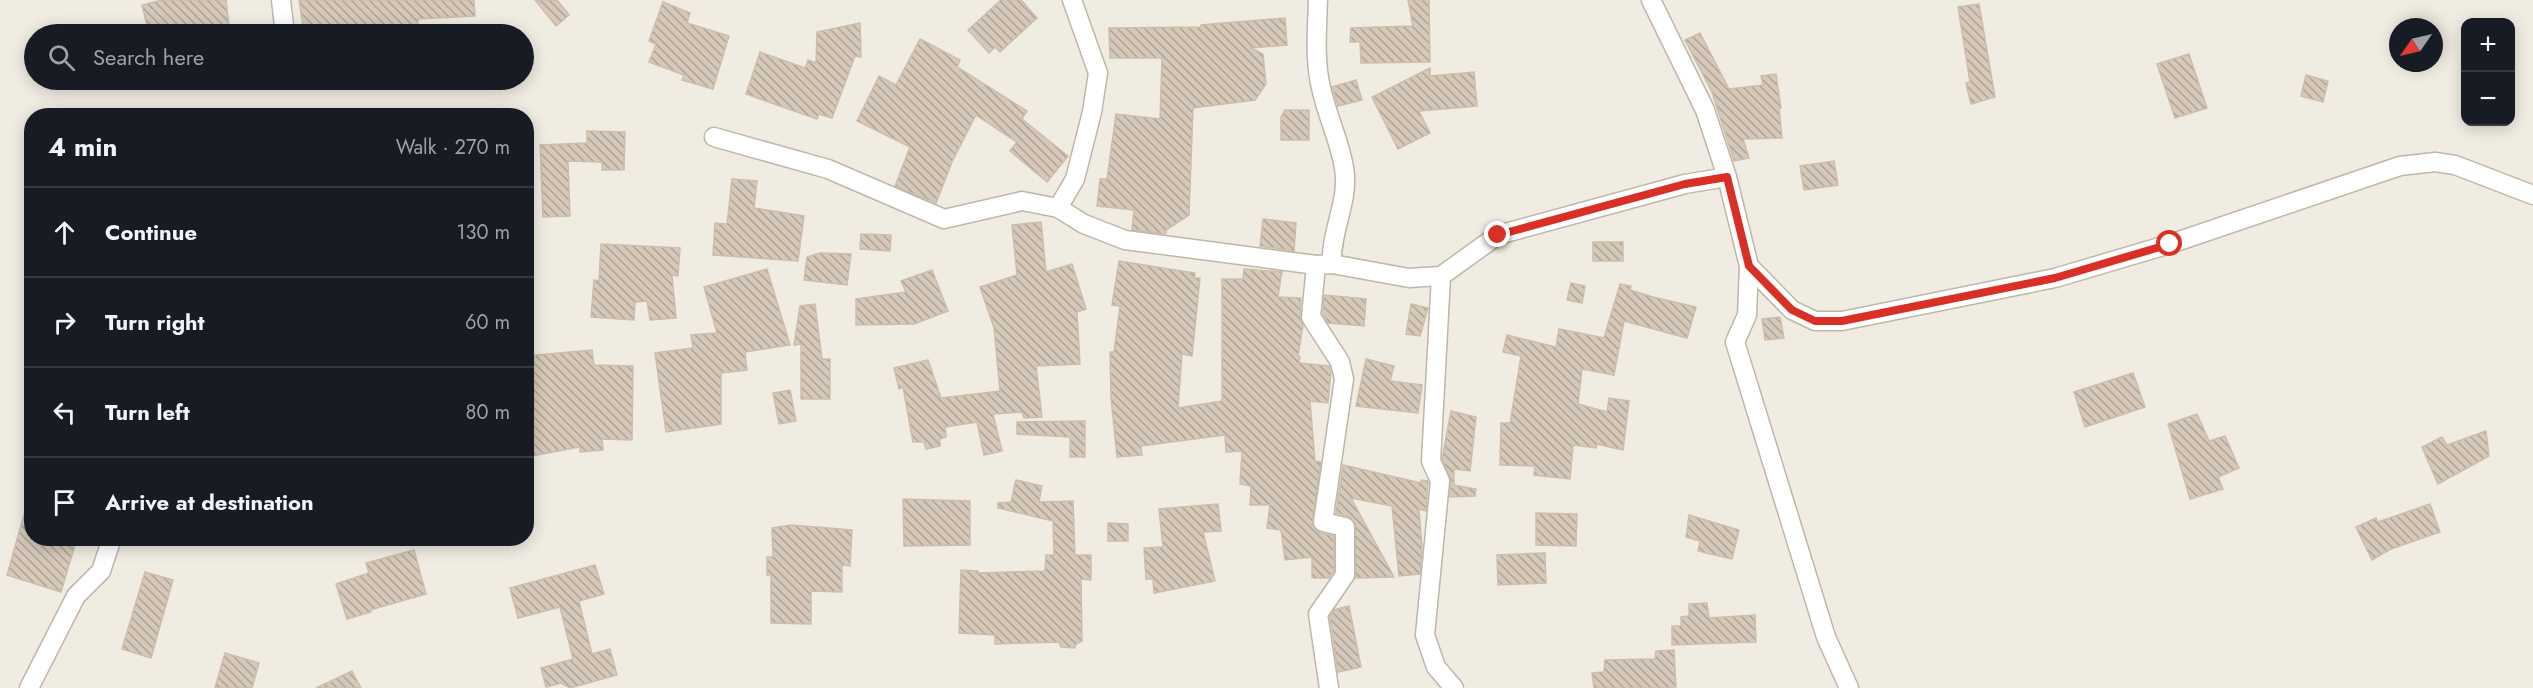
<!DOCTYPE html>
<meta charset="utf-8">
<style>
body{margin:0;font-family:Jost,sans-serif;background:#242831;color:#f1f3f6}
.controls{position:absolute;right:18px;top:18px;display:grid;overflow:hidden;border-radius:12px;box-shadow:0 3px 15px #0003}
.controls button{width:54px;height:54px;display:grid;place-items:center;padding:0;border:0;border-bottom:2px solid #363941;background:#171b24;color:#f1f3f6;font:30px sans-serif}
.compass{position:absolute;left:2389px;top:18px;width:54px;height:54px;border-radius:50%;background:#171b24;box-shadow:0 3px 15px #0003;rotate:236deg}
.stop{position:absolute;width:18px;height:18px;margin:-14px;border:4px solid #d93025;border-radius:50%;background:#fff}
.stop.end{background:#d93025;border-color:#fff;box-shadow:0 2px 6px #0008}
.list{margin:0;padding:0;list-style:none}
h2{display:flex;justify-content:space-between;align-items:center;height:78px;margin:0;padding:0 24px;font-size:26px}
h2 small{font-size:20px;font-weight:400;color:#9ea1a6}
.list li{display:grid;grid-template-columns:39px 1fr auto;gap:18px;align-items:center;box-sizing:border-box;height:90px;padding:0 24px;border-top:2px solid #363941}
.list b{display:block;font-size:22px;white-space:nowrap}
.list em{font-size:20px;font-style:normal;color:#9ea1a6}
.icon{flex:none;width:33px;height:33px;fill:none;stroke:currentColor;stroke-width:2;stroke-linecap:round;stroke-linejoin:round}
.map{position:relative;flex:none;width:2533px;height:688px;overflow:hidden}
.search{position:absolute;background:#171b24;box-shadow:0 3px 15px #0003;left:24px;top:24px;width:510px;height:66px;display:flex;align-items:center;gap:15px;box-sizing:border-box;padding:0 21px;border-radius:33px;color:#9ea1a6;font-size:22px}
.panel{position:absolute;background:#171b24;box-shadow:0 3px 15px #0003;left:24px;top:108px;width:510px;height:438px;border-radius:24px}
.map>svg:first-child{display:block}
.building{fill:url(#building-back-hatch);stroke:#cdbeab;stroke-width:1.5}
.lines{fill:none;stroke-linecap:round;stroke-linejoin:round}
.street-casing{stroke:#bfb6a8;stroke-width:21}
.street{stroke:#fff;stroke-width:18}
.route{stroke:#d93025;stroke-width:8}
</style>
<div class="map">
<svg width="2533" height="688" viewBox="0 0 2533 688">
<defs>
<pattern id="building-back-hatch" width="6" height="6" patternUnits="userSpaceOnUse" patternTransform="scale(1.5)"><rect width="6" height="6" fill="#d6c9ba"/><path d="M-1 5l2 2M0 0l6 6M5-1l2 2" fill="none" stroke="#afa498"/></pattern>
</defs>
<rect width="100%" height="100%" fill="#f1ece2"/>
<g class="building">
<polygon points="162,0 226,0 230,34 149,34 142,5"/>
<polygon points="299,0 474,0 475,16 418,19 418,26 377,27 378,34 304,34"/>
<polygon points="535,0 557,0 569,15 556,26"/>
<polygon points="1001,0 1021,0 1037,18 1000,52 995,47 989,53 968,30"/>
<polygon points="1408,0 1429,0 1430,62 1361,63 1360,42 1350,42 1351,28 1413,26"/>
<polygon points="663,2 690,13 687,23 729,36 713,89 682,80 684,75 649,62 656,44 649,41"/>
<polygon points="1979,4 1995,97 1971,104 1966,83 1970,82 1958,7"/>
<polygon points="1285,18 1287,45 1251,48 1263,54 1266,84 1255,100 1193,108 1189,215 1166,230 1166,234 1132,230 1134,210 1097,206 1100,179 1107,179 1116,114 1160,119 1162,58 1110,58 1109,28 1201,27 1201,25"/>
<polygon points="860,23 861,57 855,56 832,118 819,114 817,119 746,94 760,52 805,68 808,60 816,63 817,32"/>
<polygon points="1700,33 1729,89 1763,85 1761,76 1776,74 1781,108 1779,108 1782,138 1743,139 1749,158 1734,161 1712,92 1685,40"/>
<polygon points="920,39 960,60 957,67 1027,111 1022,119 1068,156 1047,182 1010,151 1017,142 976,115 952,162 936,203 895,186 910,147 857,121 879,76 896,85"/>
<polygon points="2189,54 2207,108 2175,118 2157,64"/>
<polygon points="1430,68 1430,76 1474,72 1477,106 1419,111 1430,133 1398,149 1372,97"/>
<polygon points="2306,75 2328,81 2323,102 2301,96"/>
<polygon points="1356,80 1362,100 1338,106 1332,87"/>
<polygon points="1285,110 1309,110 1309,140 1281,140 1281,117"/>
<polygon points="587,131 625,132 624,170 602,170 602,162 568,161 570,216 543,217 540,145 587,143"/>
<polygon points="1834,161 1838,185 1804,190 1800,166"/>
<polygon points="732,179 757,181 754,208 804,216 798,261 713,255 715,223 727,224"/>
<polygon points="1263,219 1296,223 1294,251 1260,246"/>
<polygon points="1041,222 1046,272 1072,264 1086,309 1077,312 1080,364 1036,366 1042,417 1024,418 1022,412 993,414 1002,451 984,455 977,422 945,427 946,437 940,439 940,446 926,449 924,442 913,442 903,387 899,389 894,368 928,360 941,398 1000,391 994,328 980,287 1017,275 1012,225"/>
<polygon points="861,234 891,235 890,251 860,249"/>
<rect x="1593" y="242" width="30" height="19"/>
<polygon points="601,244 680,248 678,276 672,275 676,318 650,320 647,301 635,302 634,320 591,317 594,280 599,281"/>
<polygon points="820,253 851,254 847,285 804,280 807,257"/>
<polygon points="1119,261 1195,273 1194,278 1200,278 1192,356 1182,354 1178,408 1222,401 1222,279 1243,279 1244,269 1282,272 1278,297 1301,298 1300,316 1303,325 1298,356 1300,357 1299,363 1329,366 1331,372 1328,403 1310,401 1315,461 1321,462 1312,525 1320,533 1334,536 1334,571 1329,578 1312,578 1312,557 1285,560 1281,530 1267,528 1270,505 1250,505 1251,486 1240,484 1242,451 1226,452 1225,435 1141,446 1142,455 1117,457 1111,398 1110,352 1114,352 1120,306 1112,305"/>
<polygon points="767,269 790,345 745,352 747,370 721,373 721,424 666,432 655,353 693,348 691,335 717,333 704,287"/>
<polygon points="932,270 948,311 914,324 856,325 856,299 906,292 901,281"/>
<polygon points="1571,283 1585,286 1582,303 1567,300"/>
<polygon points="1620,284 1631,286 1630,290 1653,297 1696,307 1687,338 1624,321 1614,375 1582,369 1578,404 1607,412 1609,398 1629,401 1623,450 1597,444 1596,448 1573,445 1570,479 1534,475 1535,466 1500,465 1501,423 1510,423 1521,356 1503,352 1507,335 1556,347 1559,329 1604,338"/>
<polygon points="1324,295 1366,299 1364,326 1328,323 1323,314"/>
<polygon points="815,304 822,359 830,359 830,399 801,399 801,344 794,345 800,306"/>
<polygon points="1411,304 1428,308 1420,336 1406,334"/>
<polygon points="1780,317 1784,338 1765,340 1762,319"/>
<polygon points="592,350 594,365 633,366 632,440 602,439 603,450 580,452 580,447 526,457 526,393 530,392 526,356"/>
<polygon points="1366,359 1394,366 1390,381 1422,385 1418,413 1356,406"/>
<polygon points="2133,373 2145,407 2085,427 2074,392"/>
<polygon points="790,390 796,421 779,424 773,393"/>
<polygon points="1451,411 1476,417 1470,471 1454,469 1454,485 1476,489 1475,496 1450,497 1450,477 1442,459"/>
<polygon points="2197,414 2209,441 2225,436 2239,468 2218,477 2223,489 2190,499 2168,424"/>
<polygon points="1085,421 1085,457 1070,457 1070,437 1017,434 1017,422"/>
<polygon points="2486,431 2489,456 2438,484 2422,447 2442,437 2447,445"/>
<polygon points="1343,465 1421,483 1421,480 1428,481 1426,511 1419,509 1422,547 1420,574 1399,576 1392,506 1351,498 1394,577 1355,578 1355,523 1348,516 1336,513"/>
<polygon points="1016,480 1042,486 1039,502 1073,501 1075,555 1091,555 1091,580 1081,579 1082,641 1076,644 1075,648 1061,647 1059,642 995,644 995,635 959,633 961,570 978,571 978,573 1045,571 1046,555 1054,555 1053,521 998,508 998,503 1011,502"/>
<polygon points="903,499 970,501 970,545 904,546"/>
<polygon points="27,504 32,505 32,538 77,538 61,592 7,575"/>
<polygon points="1218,504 1221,531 1203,532 1215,581 1154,593 1153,579 1146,579 1144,548 1163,547 1159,509"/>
<polygon points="2430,504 2440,532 2391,549 2372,560 2356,527 2376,518 2378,522"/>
<polygon points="1536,513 1577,514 1576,546 1536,545"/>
<polygon points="1689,515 1739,530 1732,559 1698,551 1700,541 1686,537"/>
<polygon points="1108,523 1128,524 1128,541 1108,541"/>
<polygon points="791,525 852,530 850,566 842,565 842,592 811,591 811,624 771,623 771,575 767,575 767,557 773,557 772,528"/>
<polygon points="414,550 426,594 370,610 371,612 347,619 336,584 369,573 366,563"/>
<polygon points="1545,553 1546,583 1498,585 1497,555"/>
<polygon points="595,565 604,594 579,601 592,654 610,649 617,675 570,688 561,683 546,687 541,668 573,659 560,607 518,618 510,588"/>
<polygon points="145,572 173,580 151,658 122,649"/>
<polygon points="1707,603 1709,618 1755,615 1756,642 1672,645 1672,626 1681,626 1681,617 1689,616 1689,604"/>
<polygon points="1349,606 1361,667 1338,672 1330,617 1334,610"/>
<polygon points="1674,650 1676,688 1594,688 1592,673 1604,672 1605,660 1655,659 1656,651"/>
<polygon points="225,653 259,663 252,688 215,688"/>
<polygon points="352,671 361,688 316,688"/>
</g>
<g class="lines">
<defs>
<g id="street">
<polyline points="281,0 285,34"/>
<path d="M1318,0C1317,31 1314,62 1322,92C1328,118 1340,142 1344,168C1350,200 1330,232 1332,264"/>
<polyline points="1651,0 1705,110 1727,177 1749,266 1747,315 1735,342 1826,637 1849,688"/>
<polyline points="714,137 828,169 944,219 1022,201 1058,208 1084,224 1125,240 1316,265 1332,264 1409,278 1441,276 1498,235 1685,184 1727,177"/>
<polyline points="1058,208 1075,179 1092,112 1098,73 1072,0"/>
<polyline points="1316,265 1311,317 1340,362 1344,379 1323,522 1345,527 1345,575 1318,614 1329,688"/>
<polyline points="1749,266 1792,310 1815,321 1842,321 2055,278 2170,244 2400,166 2435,162 2455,165 2533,195"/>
<polyline points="1441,276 1431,461 1440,481 1425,635 1436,667 1454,688"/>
<polyline points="29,688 76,596 101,571 112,538"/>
</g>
</defs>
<use href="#street" class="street-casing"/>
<use href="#street" class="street"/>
</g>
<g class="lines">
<polyline class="route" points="1498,235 1685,184 1727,177 1749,266 1792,310 1815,321 1842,321 2055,278 2170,244"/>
</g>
</svg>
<div class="controls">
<button>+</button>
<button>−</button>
</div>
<svg class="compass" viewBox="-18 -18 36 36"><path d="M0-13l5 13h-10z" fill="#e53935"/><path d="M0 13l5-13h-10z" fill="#9ea1a6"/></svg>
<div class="stop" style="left:2170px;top:244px"></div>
<div class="stop end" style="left:1498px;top:235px"></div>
<div class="search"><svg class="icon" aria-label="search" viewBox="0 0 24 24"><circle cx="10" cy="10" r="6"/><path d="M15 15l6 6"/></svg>Search here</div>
<section class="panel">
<h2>4 min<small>Walk · 270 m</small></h2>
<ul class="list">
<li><svg class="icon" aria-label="ahead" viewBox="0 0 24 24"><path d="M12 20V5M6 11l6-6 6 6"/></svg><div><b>Continue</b></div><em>130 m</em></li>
<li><svg class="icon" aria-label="right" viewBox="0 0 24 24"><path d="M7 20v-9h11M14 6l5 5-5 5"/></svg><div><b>Turn right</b></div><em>60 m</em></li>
<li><svg class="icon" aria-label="left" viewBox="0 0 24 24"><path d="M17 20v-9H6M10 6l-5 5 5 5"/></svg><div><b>Turn left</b></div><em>80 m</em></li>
<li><svg class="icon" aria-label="arrive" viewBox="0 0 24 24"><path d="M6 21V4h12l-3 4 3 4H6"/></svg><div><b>Arrive at destination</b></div></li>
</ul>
</section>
</div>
